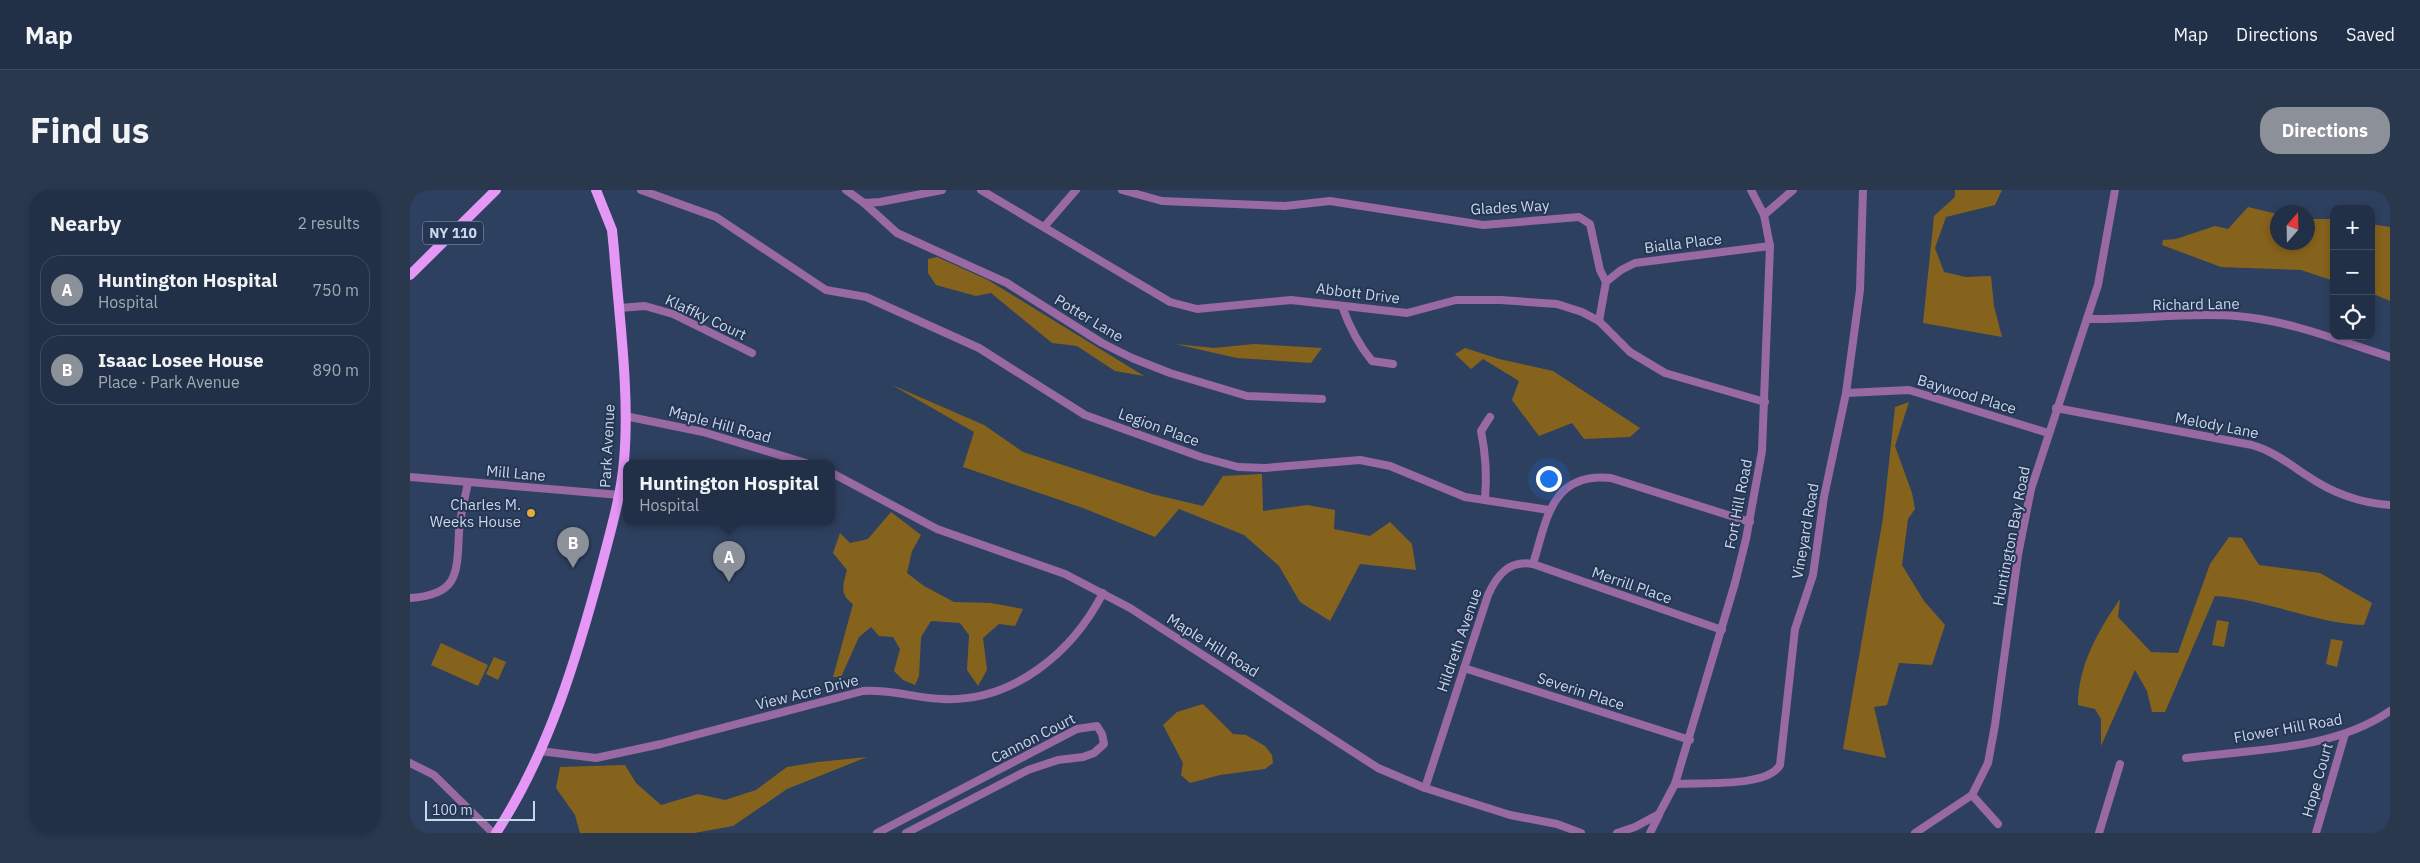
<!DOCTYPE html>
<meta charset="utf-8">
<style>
body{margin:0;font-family:"IBM Plex Sans",sans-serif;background:#2a384e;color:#f1f3f6}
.controls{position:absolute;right:15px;top:15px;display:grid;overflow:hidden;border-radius:10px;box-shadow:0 2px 8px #0003}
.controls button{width:45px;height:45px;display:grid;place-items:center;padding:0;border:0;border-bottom:1px solid #3f4b60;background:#223047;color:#f1f3f6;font:25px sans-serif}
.compass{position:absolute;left:1860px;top:15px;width:45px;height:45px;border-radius:50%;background:#223047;box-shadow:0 2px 8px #0003;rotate:20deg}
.scale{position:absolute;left:15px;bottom:12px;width:110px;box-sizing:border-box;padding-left:5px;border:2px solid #cad6e9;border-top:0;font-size:14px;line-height:18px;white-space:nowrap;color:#cad6e9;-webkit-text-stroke:4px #243654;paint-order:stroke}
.you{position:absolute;left:1138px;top:288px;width:18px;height:18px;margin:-12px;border:4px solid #fff;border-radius:50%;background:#1a73e8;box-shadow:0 0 0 8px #1a73e833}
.badge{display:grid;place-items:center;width:32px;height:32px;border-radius:50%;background:#8c9099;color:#fff;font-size:16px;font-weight:700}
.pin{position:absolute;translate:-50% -41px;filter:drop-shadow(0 1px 2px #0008)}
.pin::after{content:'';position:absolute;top:26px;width:18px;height:15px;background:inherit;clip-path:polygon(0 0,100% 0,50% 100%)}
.popup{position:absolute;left:213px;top:270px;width:212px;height:65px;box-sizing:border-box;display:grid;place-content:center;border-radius:10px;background:#223047;filter:drop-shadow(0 1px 4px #0005);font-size:16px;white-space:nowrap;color:#a2a9b4}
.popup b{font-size:19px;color:#f1f3f6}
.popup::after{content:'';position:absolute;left:50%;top:100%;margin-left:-10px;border:10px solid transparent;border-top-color:#223047}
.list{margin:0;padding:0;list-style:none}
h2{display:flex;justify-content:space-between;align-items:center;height:65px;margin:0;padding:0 20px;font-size:21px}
h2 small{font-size:16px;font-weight:400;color:#a2a9b4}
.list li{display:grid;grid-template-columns:32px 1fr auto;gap:15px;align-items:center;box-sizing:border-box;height:70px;margin:0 10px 10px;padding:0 10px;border:1px solid #3f4b60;border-radius:20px}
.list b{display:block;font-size:19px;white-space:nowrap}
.list p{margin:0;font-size:16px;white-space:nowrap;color:#a2a9b4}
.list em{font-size:16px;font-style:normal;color:#a2a9b4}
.icon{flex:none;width:28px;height:28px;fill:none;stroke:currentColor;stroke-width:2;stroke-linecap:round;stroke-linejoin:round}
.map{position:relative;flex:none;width:1980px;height:643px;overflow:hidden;border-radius:20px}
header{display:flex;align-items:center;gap:30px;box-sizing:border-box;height:70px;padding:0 25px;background:#223047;border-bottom:1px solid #3f4b60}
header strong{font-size:24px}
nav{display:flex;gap:28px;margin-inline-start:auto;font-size:18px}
.intro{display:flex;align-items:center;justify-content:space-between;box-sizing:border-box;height:120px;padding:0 30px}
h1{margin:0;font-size:35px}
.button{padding:12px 22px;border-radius:20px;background:#8c9099;color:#fff;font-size:18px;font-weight:700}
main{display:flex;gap:30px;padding:0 30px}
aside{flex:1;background:#223047;border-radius:20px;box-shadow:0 2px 8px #0003}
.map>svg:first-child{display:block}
.green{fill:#86631c}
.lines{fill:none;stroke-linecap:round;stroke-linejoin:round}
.minor{stroke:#9869a2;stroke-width:8}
.major{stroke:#e497f5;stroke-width:10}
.poi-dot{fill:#e7ac36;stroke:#243654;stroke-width:2}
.labels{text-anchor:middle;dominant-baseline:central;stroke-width:4;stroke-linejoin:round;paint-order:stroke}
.shield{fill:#243654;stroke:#98a6bc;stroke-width:1}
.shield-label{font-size:14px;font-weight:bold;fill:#cad6e9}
.street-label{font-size:15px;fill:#cad6e9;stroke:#243654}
.poi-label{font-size:15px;fill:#cad6e9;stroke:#243654;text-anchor:end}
</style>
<header>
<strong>Map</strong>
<nav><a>Map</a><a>Directions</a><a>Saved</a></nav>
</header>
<div class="intro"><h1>Find us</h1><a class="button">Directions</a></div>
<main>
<aside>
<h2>Nearby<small>2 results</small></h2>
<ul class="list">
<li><span class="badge">A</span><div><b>Huntington Hospital</b><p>Hospital</p></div><em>750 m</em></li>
<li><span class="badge">B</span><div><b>Isaac Losee House</b><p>Place · Park Avenue</p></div><em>890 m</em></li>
</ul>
</aside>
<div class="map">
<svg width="1980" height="643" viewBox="0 0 1980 643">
<rect width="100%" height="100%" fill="#2e405f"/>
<g class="green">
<polygon points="1545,0 1592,0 1585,15 1536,27 1525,58 1534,82 1556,87 1581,86 1584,116 1592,147 1513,133 1524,26 1545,7"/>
<polygon points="1838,17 1867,24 1868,52 1898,52 1898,29 1924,29 1924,91 1891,80 1811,77 1752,55 1753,50 1766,49 1805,36 1818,39"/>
<polygon points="1961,34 1980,37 1980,111 1961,103"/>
<polygon points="527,67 578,90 734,186 705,181 667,156 642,153 581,103 566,106 526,95 518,83 518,69"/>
<polygon points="765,154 804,158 844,154 912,158 901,173 827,168"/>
<polygon points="1055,158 1089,169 1143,181 1230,238 1220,247 1174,249 1162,233 1129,246 1102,210 1109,191 1073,169 1061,179 1045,164"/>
<polygon points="482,195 574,235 613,262 742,304 793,316 813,286 852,284 853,321 897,315 925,320 924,339 960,346 980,332 1002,354 1006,380 950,374 920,431 890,412 869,376 834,345 769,319 745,347 673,318 553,277 564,242"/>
<polygon points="1499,212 1485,256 1502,303 1505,319 1498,329 1492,375 1514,411 1535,435 1522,475 1489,473 1477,515 1464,517 1476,568 1433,559 1473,328 1485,217"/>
<path d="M481,322L511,345L502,361L497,383L514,396L544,412L581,413L613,419L605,436L589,434L573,448L577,480L568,496L557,480L559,445L550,433L521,431L511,447L509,486L505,495L493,490L484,481L490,459L483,447L469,446L461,437L449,447L431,487H423L443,414C429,404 433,395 437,380L423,363L430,343L440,353L458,349Z"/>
<path d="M1819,347L1832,348L1849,375L1910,383L1962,413L1954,435C1903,433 1856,409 1805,406L1755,522H1742L1737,501L1725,480L1691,556V529L1685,519L1668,515C1668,476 1688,441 1710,409L1708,427L1741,462L1768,463L1800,374Z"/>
<polygon points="1807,430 1819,432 1814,457 1802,455"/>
<polygon points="1921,449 1933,451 1927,477 1916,474"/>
<polygon points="31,453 78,475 68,496 21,475"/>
<polygon points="84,467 96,472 88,490 76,484"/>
<polygon points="793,514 823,544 836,545 855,556 862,565 863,573 855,579 810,585 780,593 771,585 773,573 753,535 767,522"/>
<polygon points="457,567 377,599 323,636 284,643 170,643 165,625 146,598 150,577 215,575 226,593 251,615 288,604 315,610 346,600 377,577 408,572"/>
</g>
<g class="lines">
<g class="minor">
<polyline points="231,0 306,27 416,100 456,107 569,158 675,225 791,267 828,277 855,278 950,270 980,276 1055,307 1139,320"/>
<polyline points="436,0 454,13 470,12 532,0"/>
<polyline points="571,0 760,112 787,119 881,110 997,123 1046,110 1091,110 1147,114 1172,122 1189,131 1220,162 1255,183 1355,212"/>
<polyline points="712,0 752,11 875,16 920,11 1073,35 1169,27 1180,34 1190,80 1196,92 1189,131"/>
<polyline points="454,13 487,43 597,93 692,153 722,168 760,183 837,206 912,209"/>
<polyline points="1354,25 1383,0"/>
<polyline points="634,37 666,0"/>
<polyline points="1196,92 1211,80 1225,73 1360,56"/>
<path d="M932,116C939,136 948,154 962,171L983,174"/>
<polyline points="209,118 235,116 263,124 342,163"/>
<path d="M1677,129C1727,130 1777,122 1826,126C1878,130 1930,151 1980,167"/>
<polyline points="1436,203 1499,200 1638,243"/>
<path d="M1646,218L1842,255C1863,261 1878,273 1896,285C1922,303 1949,313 1980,315"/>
<polyline points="215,226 293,242 396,273"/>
<polyline points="422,283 527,339 655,384 720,418 968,578 1015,598 1100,625 1147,634 1171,643"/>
<polyline points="0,287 210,305"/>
<path d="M1075,309C1077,286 1076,265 1071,241L1080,227"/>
<path d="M1123,374C1137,329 1141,282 1201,288L1340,332"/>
<path d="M0,408C49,405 47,383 49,342C50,326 55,309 58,292"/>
<polyline points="1054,478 1280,550"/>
<path d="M130,561L186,568L251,554L453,501C481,499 505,508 533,509C603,512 662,463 693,403"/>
<path d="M1776,568C1843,559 1922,561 1980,521"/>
<polyline points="0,573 24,585 83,643"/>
<path d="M1265,594C1290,592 1357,598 1370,575L1385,439L1403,385L1414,307L1436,203L1450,100L1453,0"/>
<path d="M1015,598L1078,405C1087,385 1099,370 1123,374L1312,440"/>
<polyline points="1562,605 1588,634"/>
<polyline points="467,643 667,539 687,536 692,544 694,554 684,563 673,567 648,570 618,580 496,643"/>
<polyline points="1207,643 1225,637 1249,624 1265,594 1325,393 1336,349 1352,261 1360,56 1354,25 1341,0"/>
<polyline points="1240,643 1249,625"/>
<polyline points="1505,643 1562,605 1578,573 1585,535 1608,365 1621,299 1688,95 1705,0"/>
<polyline points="1689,643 1710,574"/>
<polyline points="1906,643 1935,544"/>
</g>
<g class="major">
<polyline points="0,85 86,0"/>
<path d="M86,643C139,562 167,467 192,374C201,339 211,306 214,271C220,203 209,127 204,60L202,40L186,0"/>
</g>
</g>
<circle class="poi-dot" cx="121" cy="323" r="5"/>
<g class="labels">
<rect class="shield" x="13" y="31.5" width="60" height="23" rx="4"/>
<g class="shield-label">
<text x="43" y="43">NY 110</text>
</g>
<g class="street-label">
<text transform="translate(1100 17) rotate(-3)">Glades Way</text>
<text transform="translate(1273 53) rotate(-7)">Bialla Place</text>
<text transform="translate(948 103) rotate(7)">Abbott Drive</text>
<text transform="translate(1786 114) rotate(-1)">Richard Lane</text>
<text transform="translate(296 127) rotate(25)">Klaffky Court</text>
<text transform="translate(679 128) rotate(31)">Potter Lane</text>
<text transform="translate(1557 204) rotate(17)">Baywood Place</text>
<text transform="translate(310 234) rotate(15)">Maple Hill Road</text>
<text transform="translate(1807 235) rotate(11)">Melody Lane</text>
<text transform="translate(749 237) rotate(20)">Legion Place</text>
<text transform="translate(197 256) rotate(-87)">Park Avenue</text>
<text transform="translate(106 283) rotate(5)">Mill Lane</text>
<text transform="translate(1328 314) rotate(-79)">Fort Hill Road</text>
<text transform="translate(1395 341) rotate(-80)">Vineyard Road</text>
<text transform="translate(1601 346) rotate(-79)">Huntington Bay Road</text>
<text transform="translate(1222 395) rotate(19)">Merrill Place</text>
<text transform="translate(1049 450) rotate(-71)">Hildreth Avenue</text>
<text transform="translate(803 455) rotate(32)">Maple Hill Road</text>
<text transform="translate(1171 501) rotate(18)">Severin Place</text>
<text transform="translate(397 502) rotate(-14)">View Acre Drive</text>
<text transform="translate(1878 538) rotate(-10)">Flower Hill Road</text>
<text transform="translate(623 548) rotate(-27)">Cannon Court</text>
<text transform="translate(1907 590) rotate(-74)">Hope Court</text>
</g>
<g class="poi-label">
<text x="111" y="314">Charles M.<tspan x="111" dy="17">Weeks House</tspan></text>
</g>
</g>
</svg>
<div class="controls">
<button>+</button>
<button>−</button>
<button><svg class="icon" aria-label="locate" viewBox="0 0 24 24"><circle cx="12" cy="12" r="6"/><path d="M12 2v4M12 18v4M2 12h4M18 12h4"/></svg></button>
</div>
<svg class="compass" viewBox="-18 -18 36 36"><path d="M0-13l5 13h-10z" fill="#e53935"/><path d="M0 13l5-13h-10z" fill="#a2a9b4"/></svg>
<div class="scale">100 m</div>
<div class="you"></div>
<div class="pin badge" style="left:319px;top:392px">A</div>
<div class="popup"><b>Huntington Hospital</b>Hospital</div>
<div class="pin badge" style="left:163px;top:378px">B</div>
</div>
</main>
